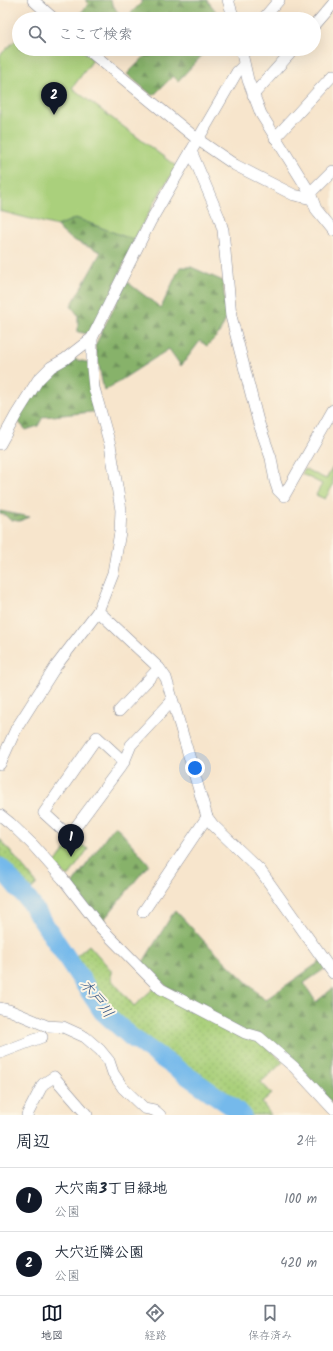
<!DOCTYPE html>
<html lang="ja">
<meta charset="utf-8">
<style>
body{margin:0;font-family:Kalam,"Klee One",sans-serif;background:#f2f2f3;color:#1f2937}
.you{position:absolute;left:195px;top:768px;width:14px;height:14px;margin:-10px;border:3px solid #fff;border-radius:50%;background:#1a73e8;box-shadow:0 0 0 6px #1a73e833}
.badge{display:grid;place-items:center;width:26px;height:26px;border-radius:50%;background:#111827;color:#fff;font-size:13px;font-weight:700}
.pin{position:absolute;translate:-50% -33px;filter:drop-shadow(0 1px 2px #0008)}
.pin::after{content:'';position:absolute;top:21px;width:14px;height:12px;background:inherit;clip-path:polygon(0 0,100% 0,50% 100%)}
.list{margin:0;padding:0;list-style:none}
h2{display:flex;justify-content:space-between;align-items:center;height:52px;margin:0;padding:0 16px;font-size:17px}
h2 small{font-size:13px;font-weight:400;color:#747a83}
.list li{display:grid;grid-template-columns:26px 1fr auto;gap:12px;align-items:center;box-sizing:border-box;height:64px;padding:0 16px;border-top:1px solid #e0e1e3}
.list b{display:block;font-size:15px;white-space:nowrap}
.list p{margin:0;font-size:13px;white-space:nowrap;color:#747a83}
.list em{font-size:13px;font-style:normal;color:#747a83}
.icon{flex:none;width:22px;height:22px;fill:none;stroke:currentColor;stroke-width:2;stroke-linecap:round;stroke-linejoin:round}
.map{position:relative;flex:none;width:333px;height:1115px;overflow:hidden}
.search{position:absolute;background:#fff;box-shadow:0 4px 16px #0002;left:12px;right:12px;top:12px;height:44px;display:flex;align-items:center;gap:10px;box-sizing:border-box;padding:0 14px;border-radius:22px;color:#747a83;font-size:15px}
.sheet{height:180px;background:#fff}
nav{display:flex;justify-content:space-around;align-items:center;box-sizing:border-box;height:56px;border-top:1px solid #e0e1e3;background:#fff;font-size:11px;color:#747a83}
nav a{display:grid;justify-items:center;gap:2px}
nav .on{color:#111827}
.map>svg:first-child{display:block}
.grass{fill:url(#grass-dots);stroke:#62806c}
.forest{fill:url(#forest-firs);stroke:#517064}
.green{fill:#aad07b;stroke:#62806c}
.lines{fill:none;stroke-linecap:round;stroke-linejoin:round}
.river{stroke:#74b9eb;stroke-width:19}
.street-casing{stroke:#898a95;stroke-width:12}
.street{stroke:#fff;stroke-width:11}
.labels{text-anchor:middle;dominant-baseline:central;stroke-width:4;stroke-linejoin:round;paint-order:stroke}
.water-label{font-size:15px;font-style:italic;fill:#365888;stroke:#fcf5e5}
</style>
<div class="map">
<svg width="333" height="1115" viewBox="0 0 333 1115">
<defs>
<pattern id="grass-dots" width="8" height="8" patternUnits="userSpaceOnUse"><rect width="8" height="8" fill="#aad07b"/><path d="M2 2h.1M6 6h.1" fill="none" stroke="#92b36d" stroke-width="1.8" stroke-linecap="round"/></pattern>
<pattern id="forest-firs" width="22" height="20" patternUnits="userSpaceOnUse"><rect width="22" height="20" fill="#87b26b"/><path d="M5 1l3.5 6h-7zM16 11l3.5 6h-7z" fill="#6e915b"/></pattern>
</defs>
<rect width="100%" height="100%" fill="#fcf5e5"/>
<filter id="ink" filterUnits="userSpaceOnUse"><feTurbulence type="fractalNoise" baseFrequency=".025" numOctaves="2"/><feDisplacementMap in="SourceGraphic" scale="8" xChannelSelector="R" yChannelSelector="G"/><feConvolveMatrix kernelMatrix="1 2 1 2 8 2 1 2 1" color-interpolation-filters="sRGB"/></filter>
<filter id="wash" filterUnits="userSpaceOnUse"><feTurbulence type="fractalNoise" baseFrequency=".012" numOctaves="4" result="noise"/><feDisplacementMap in="SourceGraphic" scale="16" xChannelSelector="R" yChannelSelector="G"/><feGaussianBlur stdDeviation="0.9" result="paint"/><feColorMatrix in="noise" values="0 0 0 0 0 0 0 0 0 0 0 0 0 0 0 0 0 1.4 0 .05"/><feComposite in="paint" operator="in"/></filter>
<g filter="url(#wash)">
<rect width="100%" height="100%" fill="#f7e5cc"/>
<g class="grass">
<polygon points="0,839 37,884 26,894 0,862"/>
<polygon points="89,945 111,970 111,979 134,1006 153,989 258,1040 283,1062 261,1082 272,1094 262,1103 271,1115 250,1115 197,1076 141,1036 106,1006 75,957"/>
</g>
<g class="forest">
<polygon points="85,0 110,0 118,13 115,19 81,19 78,16 89,4"/>
<polygon points="141,0 207,0 222,19 124,19 124,17 130,14 142,2"/>
<polygon points="138,49 208,49 178,81 173,76 153,96 127,74 146,55"/>
<path d="M76,218L134,240L93,335L78,332V315L71,306L101,252C85,245 67,240 57,226Z"/>
<polygon points="180,267 191,267 223,281 226,319 219,334 207,346 200,341 181,366 169,349 104,391 95,346 110,315 127,282 161,308"/>
<polygon points="73,359 91,363 101,411 43,417 38,426 26,430 16,419 40,381"/>
<polygon points="0,511 30,517 19,521 10,520 5,515 0,514"/>
<polygon points="115,825 149,864 102,922 71,886"/>
<polygon points="175,910 204,941 265,1000 321,961 326,968 304,983 316,1002 333,988 333,1104 297,1065 166,986 142,964"/>
</g>
<g class="green">
<polygon points="19,37 19,49 81,49 93,60 72,88 177,167 162,189 134,240 76,218 57,226 0,211 0,55"/>
<polygon points="333,467 333,485 325,499 316,495 322,484 302,474 305,469 326,479"/>
<polygon points="73,840 88,849 68,877 54,864"/>
</g>
<g class="lines">
<polyline class="river" points="0,867 29,901 103,1012 131,1037 231,1106 242,1115"/>
</g>
</g>
<g filter="url(#ink)">
<g class="lines">
<defs>
<g id="street">
<polyline points="33,0 54,19"/>
<polyline points="228,0 234,19"/>
<polyline points="263,19 279,0"/>
<polyline points="314,26 333,4"/>
<polyline points="87,49 197,139 235,165 294,195 312,199"/>
<polyline points="241,49 248,80 261,114 310,193 316,209 333,230"/>
<polyline points="253,95 294,49"/>
<polyline points="275,138 333,75"/>
<polyline points="191,151 219,217 223,230 231,316 258,421 271,458 275,481 278,490 284,496 333,410"/>
<polyline points="310,193 332,171"/>
<polyline points="0,444 16,415 38,380 51,367 65,359 92,338"/>
<polyline points="98,611 159,668 166,678 207,817 213,825 260,870 333,973"/>
<polyline points="119,711 159,668"/>
<polyline points="124,762 97,737 44,813 69,836 124,762 131,745 172,701"/>
<polyline points="0,764 16,729 56,666 98,611 113,573 120,532 121,510 110,445 94,388 92,368 92,338 150,222 237,72 244,65"/>
<polyline points="0,815 10,823 32,844 63,879 101,928 161,989 245,1033 259,1037 294,1067 333,1109"/>
<polyline points="143,912 207,817"/>
<polyline points="0,1008 9,1010 47,1026 63,1027 85,1037 100,1050 109,1061 113,1073 123,1088 144,1108 154,1110 160,1115"/>
<polyline points="0,1053 42,1037"/>
<polyline points="27,1115 43,1084 54,1077 87,1115"/>
</g>
</defs>
<use href="#street" class="street-casing"/>
<use href="#street" class="street"/>
</g>
</g>
<g class="labels">
<g class="water-label">
<text transform="translate(96 999) rotate(52)">木戸川</text>
</g>
</g>
</svg>
<div class="you"></div>
<div class="pin badge" style="left:71px;top:857px">1</div>
<div class="pin badge" style="left:54px;top:115px">2</div>
<div class="search"><svg class="icon" aria-label="search" viewBox="0 0 24 24"><circle cx="10" cy="10" r="6"/><path d="M15 15l6 6"/></svg>ここで検索</div>
</div>
<section class="sheet">
<h2>周辺<small>2件</small></h2>
<ul class="list">
<li><span class="badge">1</span><div><b>大穴南3丁目緑地</b><p>公園</p></div><em>100 m</em></li>
<li><span class="badge">2</span><div><b>大穴近隣公園</b><p>公園</p></div><em>420 m</em></li>
</ul>
</section>
<nav>
<a class="on"><svg class="icon" aria-label="map" viewBox="0 0 24 24"><path d="M3 6l6-2 6 2 6-2v14l-6 2-6-2-6 2zM9 4v14M15 6v14"/></svg>地図</a>
<a><svg class="icon" aria-label="directions" viewBox="0 0 24 24"><path d="M12 3l9 9-9 9-9-9zM9 14v-3h6M13 9l2 2-2 2"/></svg>経路</a>
<a><svg class="icon" aria-label="saved" viewBox="0 0 24 24"><path d="M7 4h10v16l-5-4-5 4z"/></svg>保存済み</a>
</nav>
